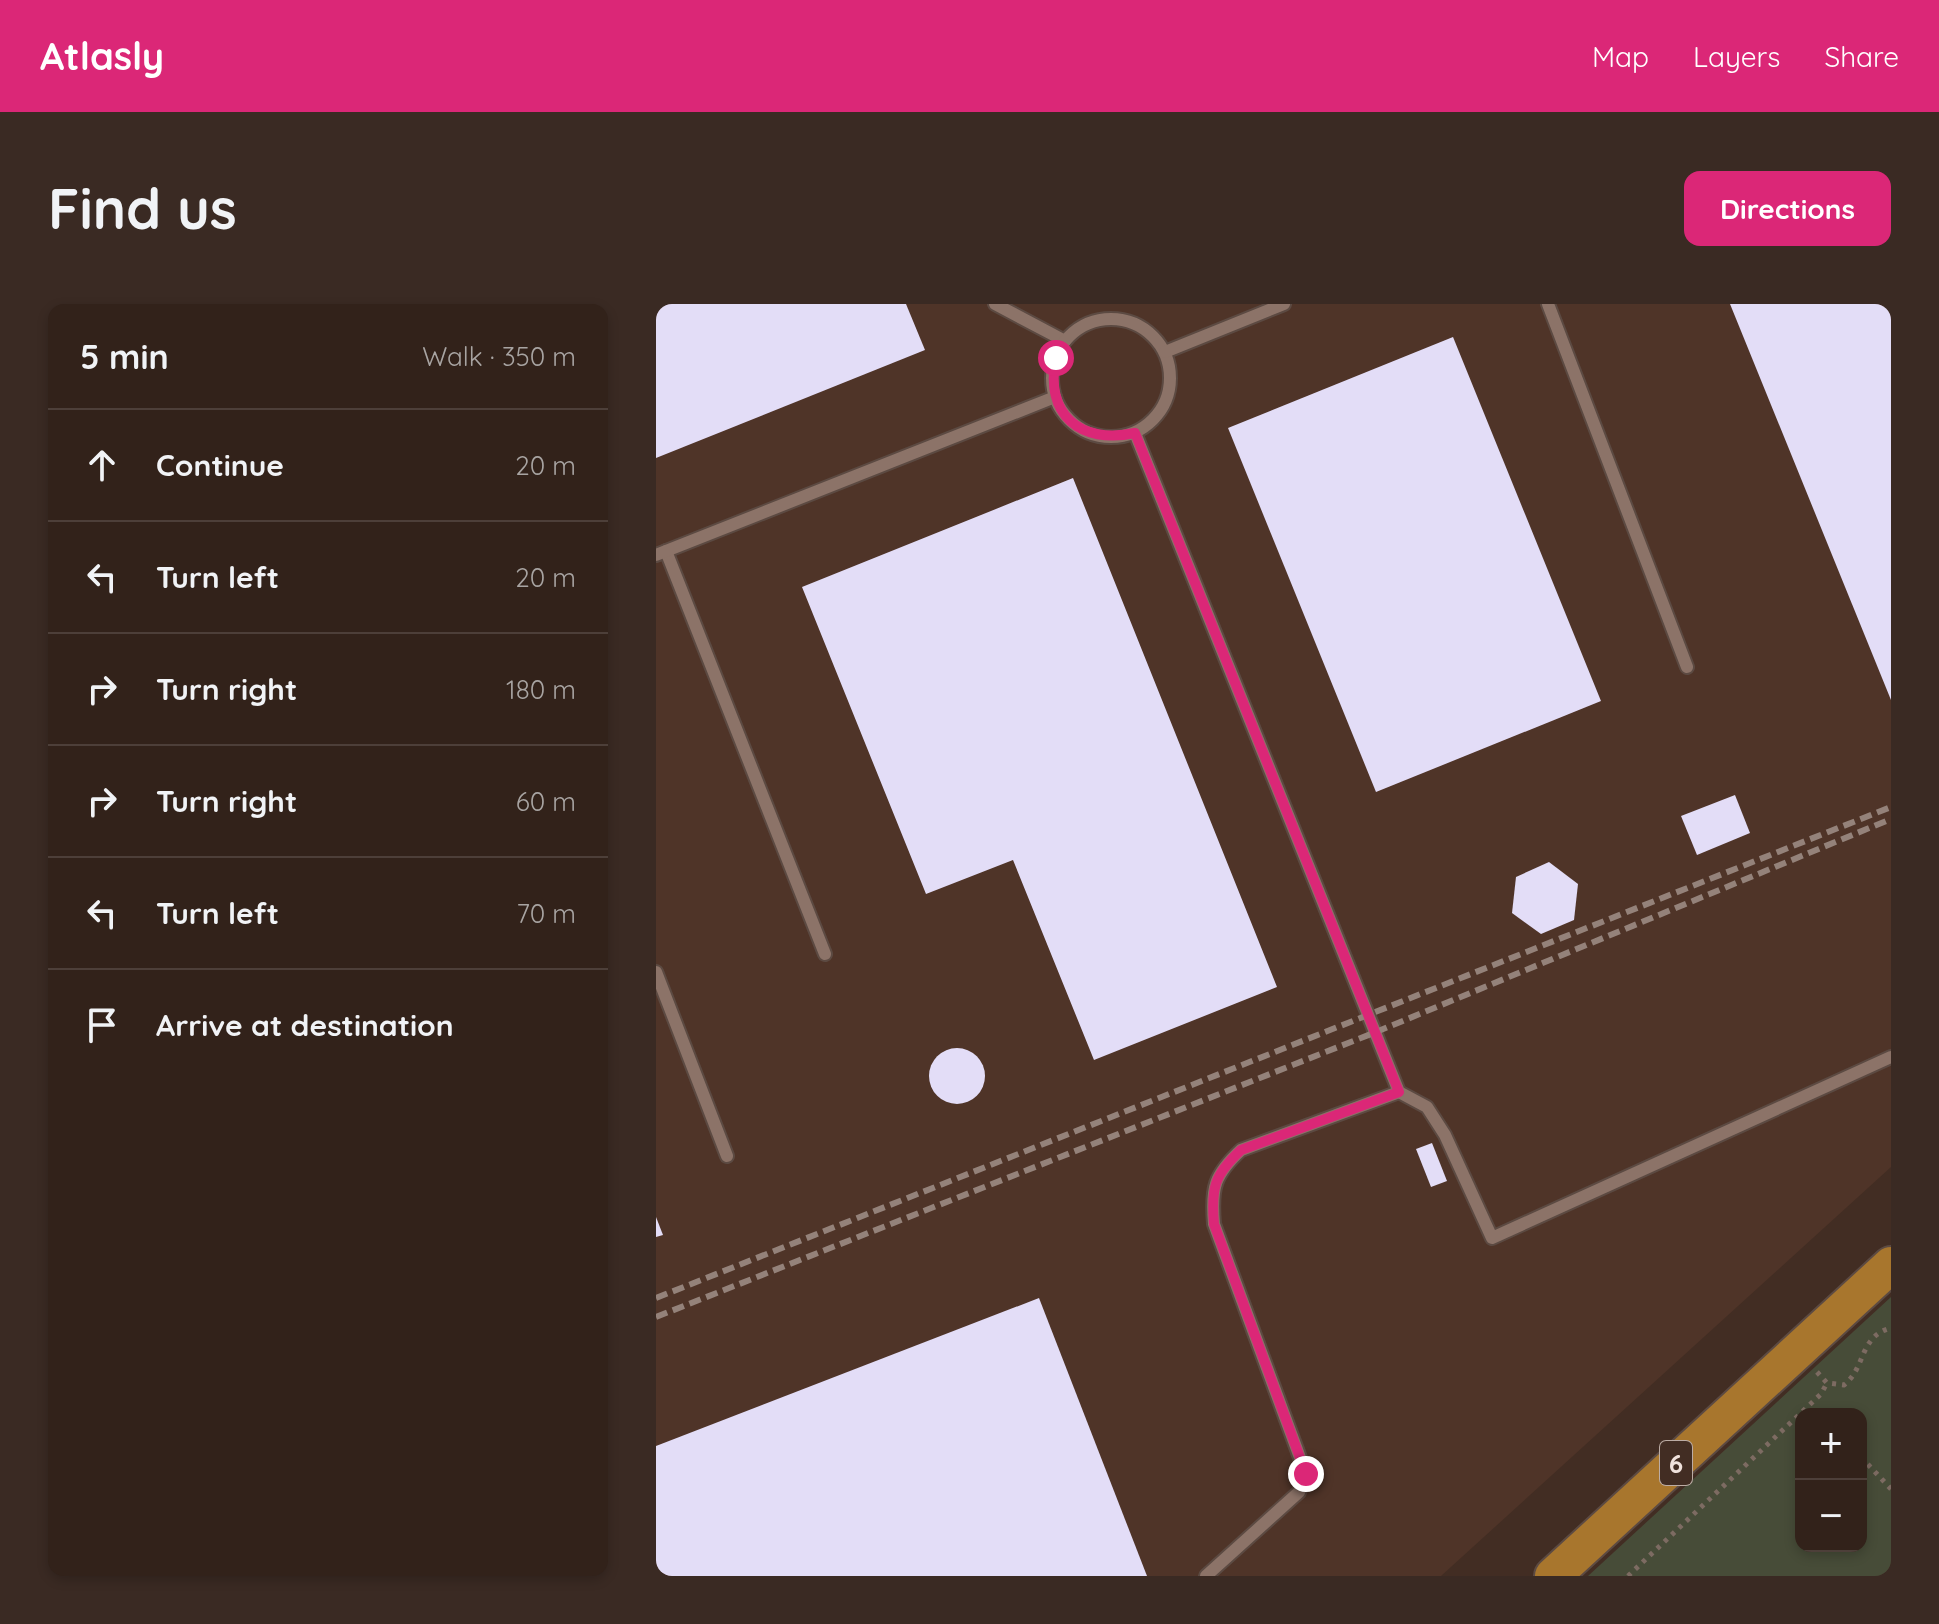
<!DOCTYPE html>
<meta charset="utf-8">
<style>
body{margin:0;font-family:Quicksand,sans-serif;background:#3a2a23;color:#f1f3f6}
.controls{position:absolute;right:24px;bottom:24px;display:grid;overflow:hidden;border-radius:16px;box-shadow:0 4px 12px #0003}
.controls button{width:72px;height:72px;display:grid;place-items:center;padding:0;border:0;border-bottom:2px solid #4d3f39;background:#32221a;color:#f1f3f6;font:40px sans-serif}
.stop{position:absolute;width:24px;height:24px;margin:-18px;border:6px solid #db2777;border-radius:50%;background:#fff}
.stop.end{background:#db2777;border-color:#fff;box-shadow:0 2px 8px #0008}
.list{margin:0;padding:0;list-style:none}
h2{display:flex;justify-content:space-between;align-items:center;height:104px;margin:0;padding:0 32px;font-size:34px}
h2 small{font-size:26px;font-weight:400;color:#a8a4a2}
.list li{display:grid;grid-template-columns:52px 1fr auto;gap:24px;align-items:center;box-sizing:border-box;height:112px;padding:0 32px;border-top:2px solid #4d3f39}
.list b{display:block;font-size:30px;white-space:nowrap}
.list em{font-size:26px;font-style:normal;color:#a8a4a2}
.icon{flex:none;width:44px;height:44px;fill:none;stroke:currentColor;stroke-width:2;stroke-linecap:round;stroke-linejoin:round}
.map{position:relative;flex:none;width:1235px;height:1272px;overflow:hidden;border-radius:16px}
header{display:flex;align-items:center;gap:48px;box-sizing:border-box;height:112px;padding:0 40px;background:#db2777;color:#fff}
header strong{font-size:38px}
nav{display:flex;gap:44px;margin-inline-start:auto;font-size:28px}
.intro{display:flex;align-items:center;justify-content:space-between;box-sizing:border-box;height:192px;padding:0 48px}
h1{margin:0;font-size:56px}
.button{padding:20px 36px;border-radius:16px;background:#db2777;color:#fff;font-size:28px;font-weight:700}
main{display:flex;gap:48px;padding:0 48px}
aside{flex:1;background:#32221a;border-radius:16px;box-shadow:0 4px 12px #0003}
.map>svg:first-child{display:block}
.built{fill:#4f3428}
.green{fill:#474c38;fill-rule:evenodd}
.building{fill:#e3ddf7}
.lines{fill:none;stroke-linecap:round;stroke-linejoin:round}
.lane-casing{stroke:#5c4a42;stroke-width:16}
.primary-casing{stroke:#5c4a42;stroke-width:40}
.path{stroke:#7d6b62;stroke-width:5;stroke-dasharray:4 6;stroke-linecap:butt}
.lane{stroke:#8c7368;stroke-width:12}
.primary{stroke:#a8762d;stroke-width:36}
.rail{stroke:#94827a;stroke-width:6;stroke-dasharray:12 6;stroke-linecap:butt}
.route{stroke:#db2777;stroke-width:10}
.labels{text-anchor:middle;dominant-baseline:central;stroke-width:8;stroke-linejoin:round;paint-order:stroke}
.shield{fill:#422d23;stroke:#bcaca4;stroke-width:2}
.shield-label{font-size:26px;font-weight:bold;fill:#f0e2dc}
</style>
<header>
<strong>Atlasly</strong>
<nav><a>Map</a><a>Layers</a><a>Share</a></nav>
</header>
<div class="intro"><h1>Find us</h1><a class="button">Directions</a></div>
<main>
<aside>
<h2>5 min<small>Walk · 350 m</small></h2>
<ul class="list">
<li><svg class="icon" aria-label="ahead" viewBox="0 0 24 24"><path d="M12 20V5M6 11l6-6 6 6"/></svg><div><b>Continue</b></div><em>20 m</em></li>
<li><svg class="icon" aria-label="left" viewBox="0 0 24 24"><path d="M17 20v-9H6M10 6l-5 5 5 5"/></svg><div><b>Turn left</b></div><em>20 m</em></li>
<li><svg class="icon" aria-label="right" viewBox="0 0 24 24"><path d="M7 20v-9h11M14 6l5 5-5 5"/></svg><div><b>Turn right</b></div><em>180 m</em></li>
<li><svg class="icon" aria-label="right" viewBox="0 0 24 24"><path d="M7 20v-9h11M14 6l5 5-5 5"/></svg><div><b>Turn right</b></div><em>60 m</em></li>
<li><svg class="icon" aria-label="left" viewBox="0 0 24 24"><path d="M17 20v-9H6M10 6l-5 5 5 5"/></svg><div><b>Turn left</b></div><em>70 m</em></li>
<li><svg class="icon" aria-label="arrive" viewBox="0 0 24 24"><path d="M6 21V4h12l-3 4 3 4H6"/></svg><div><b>Arrive at destination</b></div></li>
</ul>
</aside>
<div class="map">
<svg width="1235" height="1272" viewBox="0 0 1235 1272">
<rect width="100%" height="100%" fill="#422d23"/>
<polygon class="built" points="0,0 1235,0 1235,863 785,1272 0,1272"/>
<path class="green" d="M1235,993V1272H932ZM1145,1110H1205V1242H1145Z"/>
<g class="building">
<polygon points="0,0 250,0 269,46 0,154"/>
<polygon points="1074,0 1235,0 1235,396"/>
<polygon points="797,33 945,397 720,488 572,124"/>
<polygon points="417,174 621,683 438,756 357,556 270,590 146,283"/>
<polygon points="1079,491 1094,529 1041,551 1025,512"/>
<polygon points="893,558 922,580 918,616 885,630 856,609 860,573"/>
<circle cx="301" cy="772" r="28"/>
<polygon points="776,839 791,877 775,883 760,845"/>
<polygon points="0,913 7,931 0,933"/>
<polygon points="383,994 491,1272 0,1272 0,1142"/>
</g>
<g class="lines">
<defs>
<g id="lane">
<polyline points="339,0 409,37"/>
<polyline points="892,0 1031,363"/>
<circle cx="455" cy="74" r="59"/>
<polyline points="509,48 628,0"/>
<polyline points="479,129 743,788 771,803 789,831 836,934 1235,753"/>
<polyline points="10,247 169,650"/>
<polyline points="0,251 399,93"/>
<polyline points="0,668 71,852"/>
<path d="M550,1272L643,1188L650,1170L558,920C555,884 558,871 585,846L743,788"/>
</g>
<polyline id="primary" points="897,1272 1235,961"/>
</defs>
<use href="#lane" class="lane-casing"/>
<use href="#primary" class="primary-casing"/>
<g class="path">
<path d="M1161,1068L1171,1079L1188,1081C1210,1064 1203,1032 1235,1024"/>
<polyline points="1205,1153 1235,1185"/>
<polyline points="972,1272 1165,1090 1171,1079"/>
</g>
<use href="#lane" class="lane"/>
<use href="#primary" class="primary"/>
<g class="rail">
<polyline points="0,994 1235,503"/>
<polyline points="0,1013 720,728 1235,515"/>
</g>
</g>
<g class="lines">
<path class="route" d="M400,54C388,110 424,141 479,129L743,788L585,846C558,871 555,884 558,920L650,1170"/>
</g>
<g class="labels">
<rect class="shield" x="1004" y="1137" width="32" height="44" rx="6"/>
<g class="shield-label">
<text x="1020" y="1159">6</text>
</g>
</g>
</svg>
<div class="controls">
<button>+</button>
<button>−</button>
</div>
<div class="stop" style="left:400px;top:54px"></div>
<div class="stop end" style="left:650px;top:1170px"></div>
</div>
</main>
